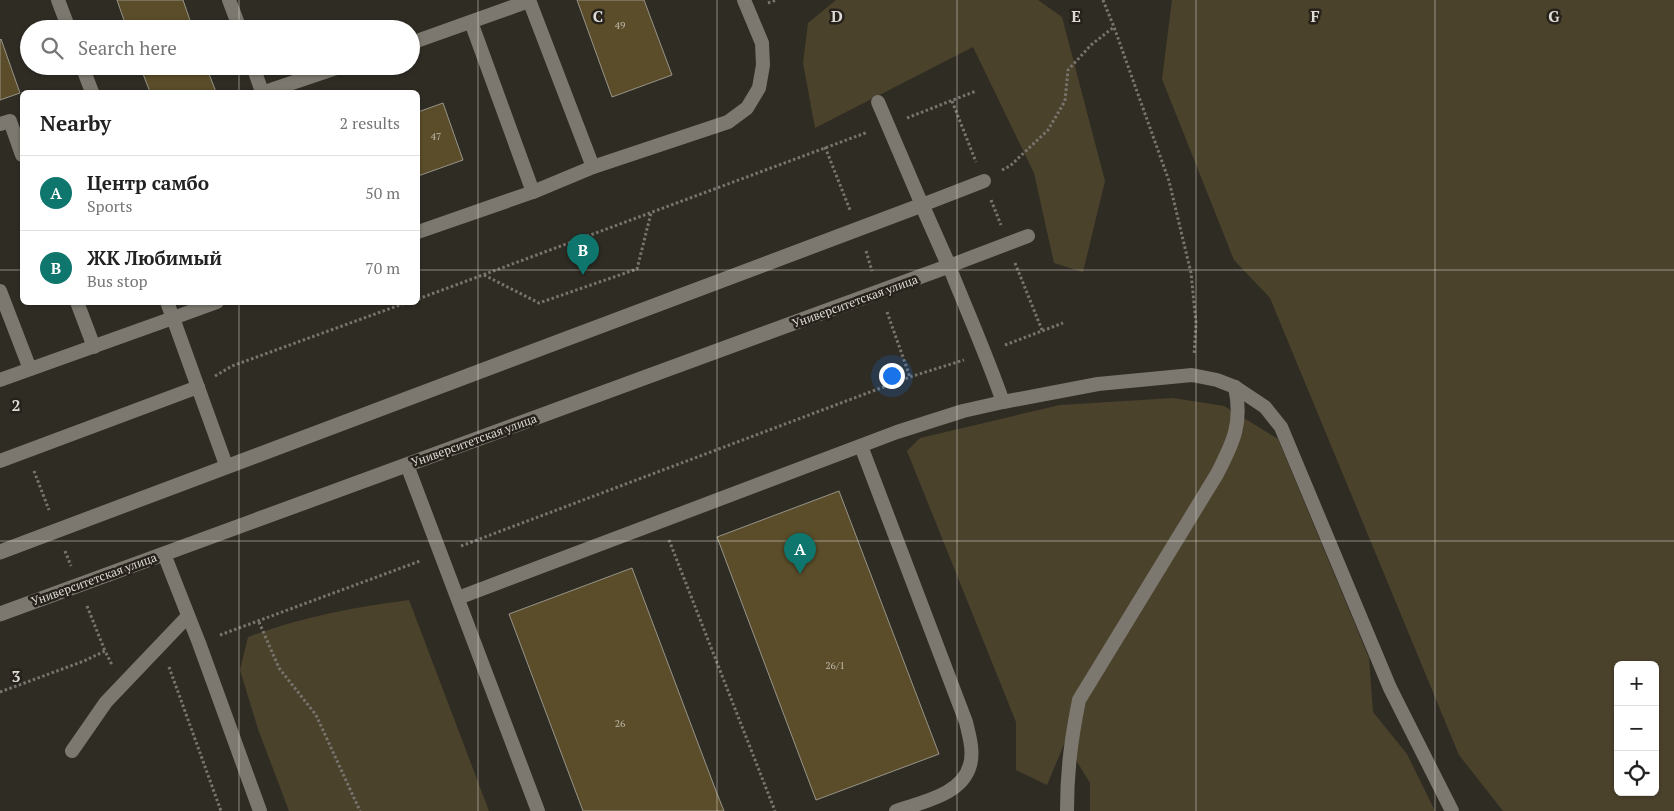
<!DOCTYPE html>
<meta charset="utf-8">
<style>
body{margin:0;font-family:"PT Serif",serif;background:#f2f2f2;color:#222}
.controls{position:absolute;right:15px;bottom:15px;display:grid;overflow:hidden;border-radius:8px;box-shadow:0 1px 4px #0004}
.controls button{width:45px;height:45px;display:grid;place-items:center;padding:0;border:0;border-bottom:1px solid #e0e0e0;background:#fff;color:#222;font:25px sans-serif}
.you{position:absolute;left:891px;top:375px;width:18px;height:18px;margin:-12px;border:4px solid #fff;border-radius:50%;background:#1a73e8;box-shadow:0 0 0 8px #1a73e833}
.badge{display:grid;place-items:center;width:32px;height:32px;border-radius:50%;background:#0f766e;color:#fff;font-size:16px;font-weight:700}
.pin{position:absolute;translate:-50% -41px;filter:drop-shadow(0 1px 2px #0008)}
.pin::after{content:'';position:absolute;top:26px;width:18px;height:15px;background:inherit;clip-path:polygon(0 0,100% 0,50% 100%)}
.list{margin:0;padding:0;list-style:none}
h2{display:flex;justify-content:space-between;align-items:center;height:65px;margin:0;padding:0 20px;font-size:21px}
h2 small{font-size:16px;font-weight:400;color:#767676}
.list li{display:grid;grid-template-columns:32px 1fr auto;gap:15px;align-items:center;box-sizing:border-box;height:75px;padding:0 20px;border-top:1px solid #e0e0e0}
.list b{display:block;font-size:19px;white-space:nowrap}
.list p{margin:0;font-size:16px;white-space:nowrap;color:#767676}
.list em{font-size:16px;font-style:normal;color:#767676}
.icon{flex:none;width:28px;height:28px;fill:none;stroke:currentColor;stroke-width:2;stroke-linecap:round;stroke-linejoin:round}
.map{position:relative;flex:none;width:1674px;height:811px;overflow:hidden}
.search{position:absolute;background:#fff;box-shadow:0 1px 4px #0004;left:20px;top:20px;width:400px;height:55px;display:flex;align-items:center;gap:12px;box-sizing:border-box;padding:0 18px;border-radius:28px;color:#767676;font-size:19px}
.panel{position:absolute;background:#fff;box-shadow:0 1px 4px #0004;left:20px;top:90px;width:400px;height:215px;border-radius:8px}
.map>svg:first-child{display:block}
.green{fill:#4b422c;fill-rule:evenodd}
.building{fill:#5b4d29;stroke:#97948a}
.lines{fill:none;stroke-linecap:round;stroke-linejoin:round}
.path{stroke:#78756f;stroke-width:3;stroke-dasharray:2.5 2.5;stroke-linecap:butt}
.service{stroke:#7c786f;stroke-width:14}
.minor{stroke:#7c786f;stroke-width:15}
.grid{fill:none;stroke:#dedbd6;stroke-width:1;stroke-opacity:0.55}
.labels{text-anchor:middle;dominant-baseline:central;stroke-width:5;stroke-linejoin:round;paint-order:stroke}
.number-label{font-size:10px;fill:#bdb8ab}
.street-label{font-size:12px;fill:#dedbd6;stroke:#26221b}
.grid-label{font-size:16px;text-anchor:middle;font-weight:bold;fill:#dedbd6;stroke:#26221b;stroke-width:5;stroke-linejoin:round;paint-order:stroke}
</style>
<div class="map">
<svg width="1674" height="811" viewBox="0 0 1674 811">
<rect width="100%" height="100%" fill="#2f2c24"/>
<g class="green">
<polygon points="836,0 1038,0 1062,17 1105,181 1083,272 1054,263 1034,173 973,47 815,128 803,63 808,23"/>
<path d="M1172,0H1674V811H1503L1459,755L1270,298L1234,260L1162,79ZM1618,665H1655V792H1618Z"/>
<polygon points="1173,398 1224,406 1278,439 1369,658 1373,712 1407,754 1435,811 1090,811 1090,783 1065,742 1047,785 1016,770 1016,722 907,451 920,438 1060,405"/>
<path d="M409,600L489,811H289L258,729L240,670L248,637C299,618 354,607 409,600Z"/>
</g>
<g class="building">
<polygon points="117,0 183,0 193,29 127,29"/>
<polygon points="577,0 644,0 672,75 612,97"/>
<polygon points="1,39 20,93 0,100 0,40"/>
<polygon points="140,66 206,66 216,92 150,92"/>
<polygon points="443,103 463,160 418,176 418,112"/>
<polygon points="839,491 939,754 816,800 717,537"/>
<polygon points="632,568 716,791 724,811 583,811 524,654 509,614"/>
</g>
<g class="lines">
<g class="path">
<polyline points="1103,0 1114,27 1169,181 1191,273 1196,323 1194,355"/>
<polyline points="768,3 776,0"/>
<polyline points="952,101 976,162"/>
<polyline points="907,118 976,91"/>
<polyline points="825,147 850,210"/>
<polyline points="1002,170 1010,166 1048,130 1065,101 1068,70 1091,45 1114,27"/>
<polyline points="991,200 1001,225"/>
<polyline points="866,251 872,271"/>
<polyline points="1015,263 1042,330"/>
<polyline points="484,275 539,303 637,269 651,213"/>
<polyline points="418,299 868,132"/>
<polyline points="887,312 910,377"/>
<polyline points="1005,345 1063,323"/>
<polyline points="215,376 232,366 408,302"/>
<polyline points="34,471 49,510"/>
<polyline points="669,540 775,811"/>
<polyline points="461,546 910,377 964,360"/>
<polyline points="65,551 71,566"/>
<polyline points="87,606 105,651"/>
<polyline points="259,622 279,668 316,715 360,811"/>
<polyline points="220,635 420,561"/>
<polyline points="169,667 221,811"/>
<polyline points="0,692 84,661 105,651 112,665"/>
</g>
<g class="service">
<polyline points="58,0 69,29"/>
<polyline points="229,0 240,29"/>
<polyline points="529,0 593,167"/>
<polyline points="471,22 533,192"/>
<polyline points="411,43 529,1"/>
<polyline points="82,66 92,92"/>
<polyline points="253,66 262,92"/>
<polyline points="265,92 342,66"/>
<polyline points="878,102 922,205 984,181"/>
<polyline points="0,124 10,121 22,155"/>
<polyline points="418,232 533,192 593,167 728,122 747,108 759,88 763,65 762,43 744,0"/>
<polyline points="0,291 30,369"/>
<polyline points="77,302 94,347"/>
<polyline points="167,302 173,318 217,302"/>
<polyline points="0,380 173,318 226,465"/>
<path d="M1003,402C987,356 967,311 949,266L1028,236"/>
<path d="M861,446L966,722C969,735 974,751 970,765C962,795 922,802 896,811"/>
<polyline points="0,461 198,387"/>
<polyline points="407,465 538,811"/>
<polyline points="164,554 199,643 260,811"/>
<polyline points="458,598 897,432 963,411 1003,402 1098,384 1192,375 1217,380 1235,387 1265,407 1281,427 1390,688 1452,811"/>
<polyline points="72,751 106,702 188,616"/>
<path d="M1067,811C1067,771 1071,740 1079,700L1217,474C1233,443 1243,423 1235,387"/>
</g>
<polyline class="minor" points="0,552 922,205 949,266 0,614"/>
</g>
<path class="grid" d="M239,0V29M478,0V811M717,0V811M957,0V811M1196,0V811M1435,0V811M239,66V92M0,270H22M418,270H1674M239,302V811M0,541H1674"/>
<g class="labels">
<g class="number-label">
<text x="620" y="25">49</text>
<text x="436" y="136">47</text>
<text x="835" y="665">26/1</text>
<text x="620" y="723">26</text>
</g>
<g class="street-label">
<text transform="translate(855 301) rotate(-20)">Университетская улица</text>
<text transform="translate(474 440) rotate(-20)">Университетская улица</text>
<text transform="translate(94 579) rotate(-20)">Университетская улица</text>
</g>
</g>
<g class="grid-label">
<text x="598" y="22">C</text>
<text x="837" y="22">D</text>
<text x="1076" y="22">E</text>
<text x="1315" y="22">F</text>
<text x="1554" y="22">G</text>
<text x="16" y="411">2</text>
<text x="16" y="682">3</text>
</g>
</svg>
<div class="controls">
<button>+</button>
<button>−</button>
<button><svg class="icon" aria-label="locate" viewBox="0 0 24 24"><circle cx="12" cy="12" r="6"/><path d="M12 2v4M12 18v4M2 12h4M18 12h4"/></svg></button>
</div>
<div class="you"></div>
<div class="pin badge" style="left:800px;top:574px">A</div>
<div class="pin badge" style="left:583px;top:275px">B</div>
<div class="search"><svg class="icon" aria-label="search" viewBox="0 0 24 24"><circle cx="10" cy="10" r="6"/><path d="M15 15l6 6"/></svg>Search here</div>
<section class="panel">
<h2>Nearby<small>2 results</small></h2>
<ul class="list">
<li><span class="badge">A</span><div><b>Центр самбо</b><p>Sports</p></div><em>50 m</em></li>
<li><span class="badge">B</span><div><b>ЖК Любимый</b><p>Bus stop</p></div><em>70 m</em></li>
</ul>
</section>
</div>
